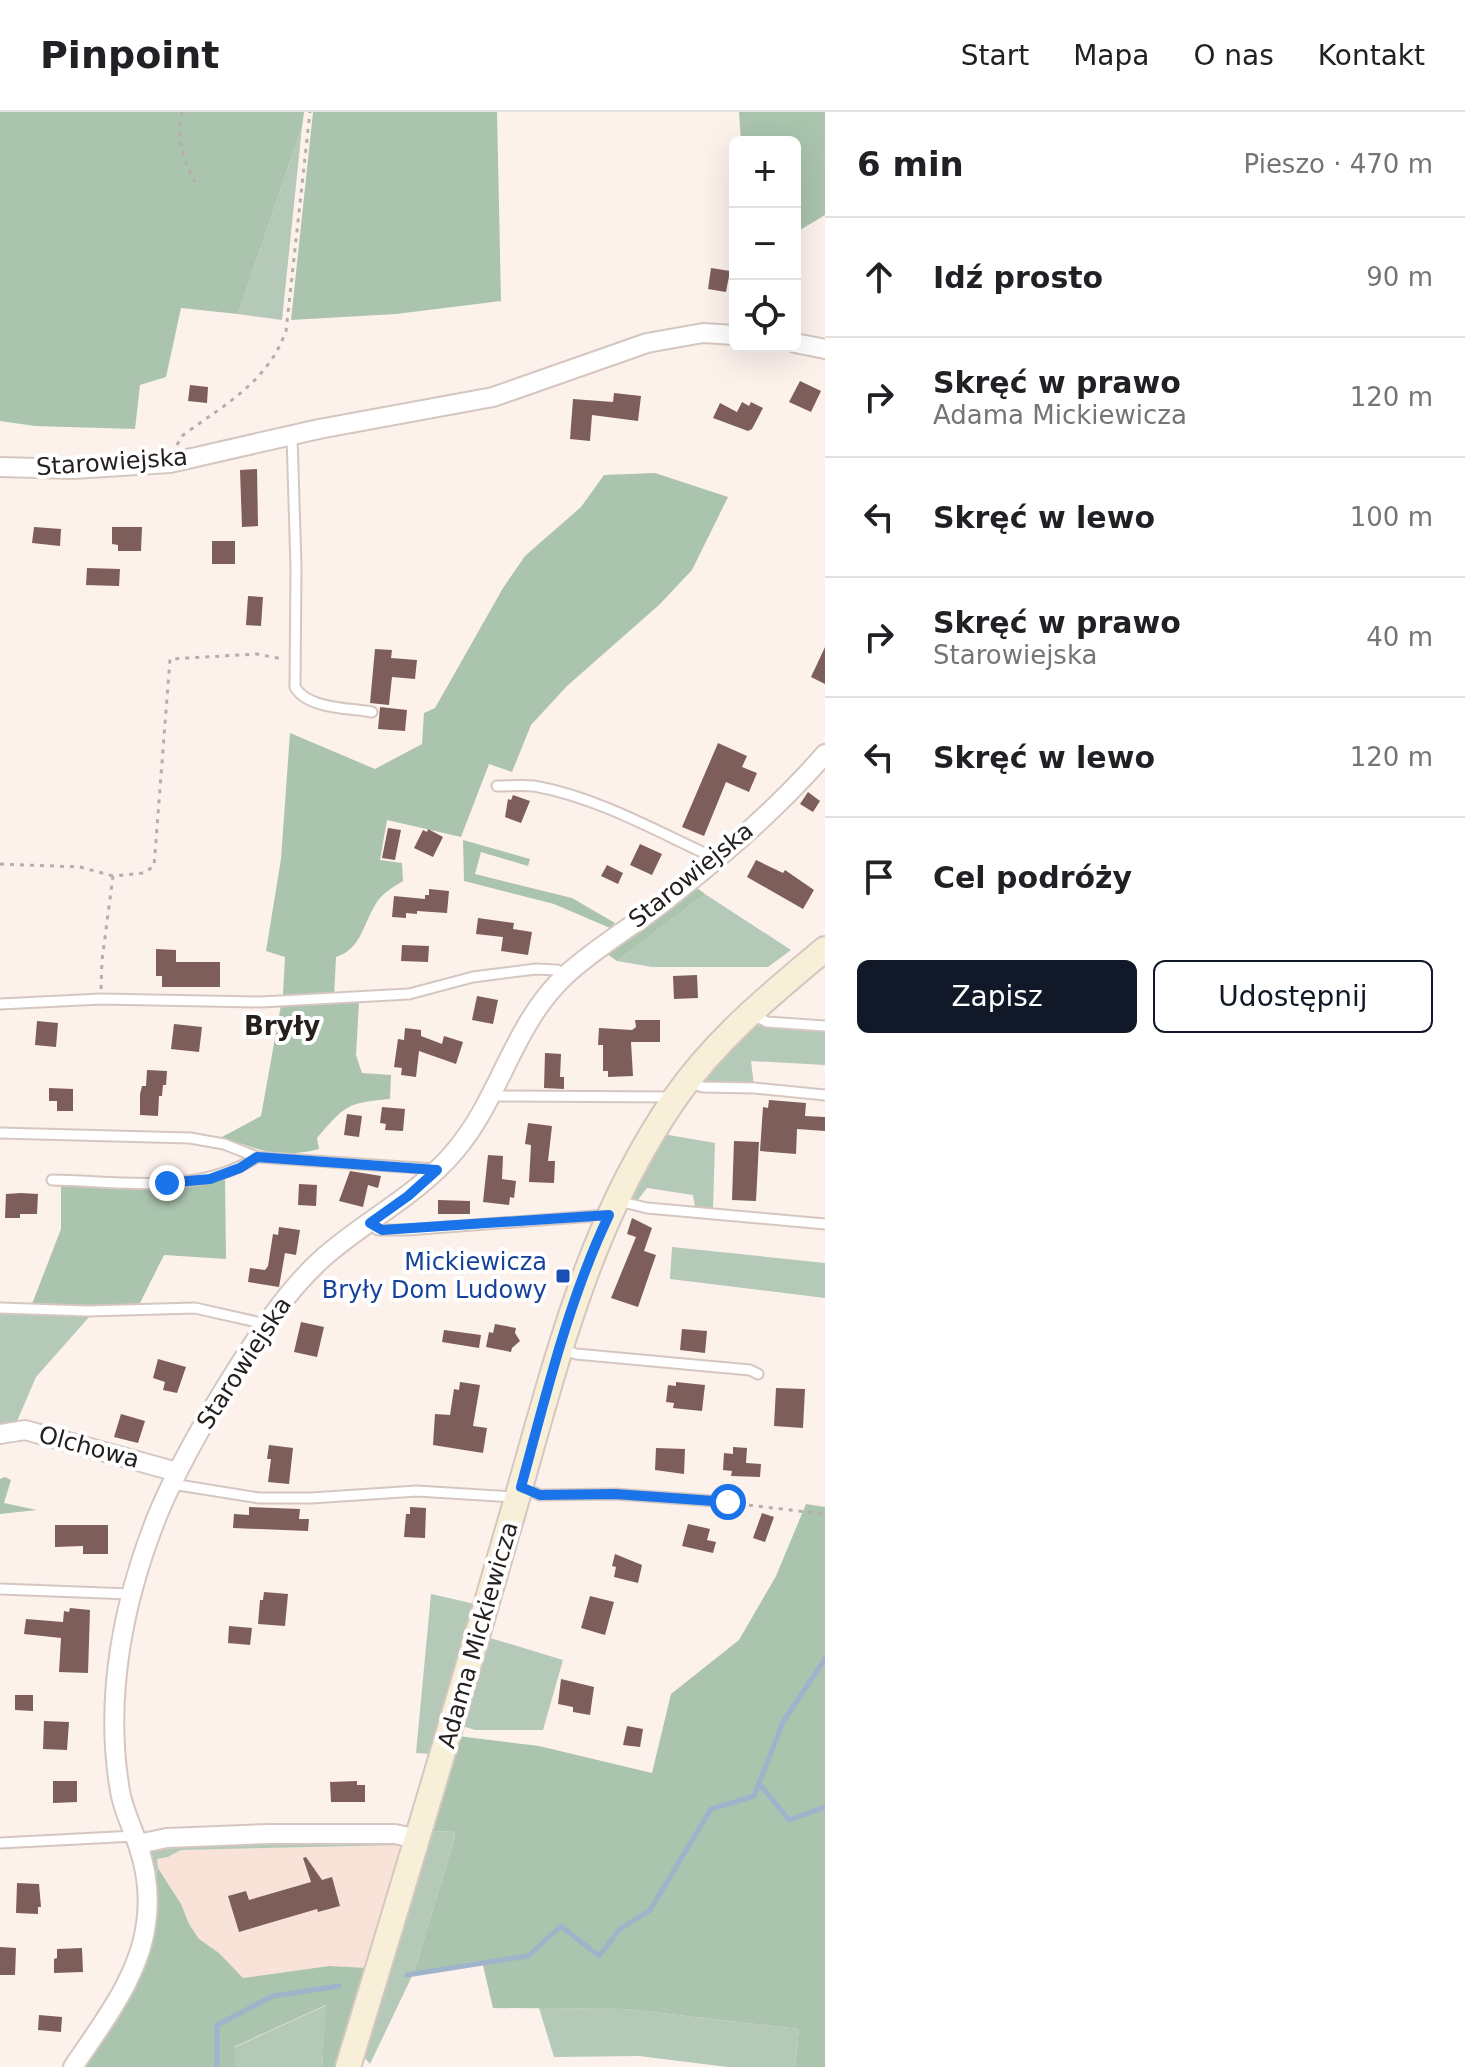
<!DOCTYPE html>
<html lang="pl">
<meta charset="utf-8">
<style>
body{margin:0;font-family:"DejaVu Sans",sans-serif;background:#f6f6f6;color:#202124}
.controls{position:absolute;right:24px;top:24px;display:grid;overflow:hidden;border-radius:12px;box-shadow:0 8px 32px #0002}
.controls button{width:72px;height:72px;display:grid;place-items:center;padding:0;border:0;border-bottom:2px solid #e0e0e0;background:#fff;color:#202124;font:40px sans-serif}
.stop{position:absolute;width:24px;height:24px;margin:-18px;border:6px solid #1a73e8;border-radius:50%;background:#fff}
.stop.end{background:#1a73e8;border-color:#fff;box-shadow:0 2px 8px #0008}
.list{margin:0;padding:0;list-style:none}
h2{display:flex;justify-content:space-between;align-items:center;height:104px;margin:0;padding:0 32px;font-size:34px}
h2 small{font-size:26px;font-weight:400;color:#757577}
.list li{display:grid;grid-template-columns:52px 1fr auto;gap:24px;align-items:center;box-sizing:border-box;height:120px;padding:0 32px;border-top:2px solid #e0e0e0}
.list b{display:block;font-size:30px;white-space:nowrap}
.list p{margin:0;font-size:26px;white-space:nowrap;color:#757577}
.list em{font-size:26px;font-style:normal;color:#757577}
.actions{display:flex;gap:16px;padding:24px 32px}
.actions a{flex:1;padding:18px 0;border:2px solid #111827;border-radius:12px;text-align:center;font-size:28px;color:#111827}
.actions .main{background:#111827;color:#fff}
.icon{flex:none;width:44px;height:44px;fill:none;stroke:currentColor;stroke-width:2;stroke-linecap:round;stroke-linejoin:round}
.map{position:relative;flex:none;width:825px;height:1955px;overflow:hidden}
header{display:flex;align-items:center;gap:48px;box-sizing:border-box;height:112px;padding:0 40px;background:#fff;border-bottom:2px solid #e0e0e0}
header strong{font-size:38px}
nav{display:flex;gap:44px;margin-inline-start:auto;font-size:28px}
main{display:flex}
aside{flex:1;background:#fff}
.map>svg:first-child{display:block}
.built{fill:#f9e2d7}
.green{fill:#b5c9b8}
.forest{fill:#aac4ae}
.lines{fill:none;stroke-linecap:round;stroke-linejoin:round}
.stream{stroke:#9fb3cb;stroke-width:5}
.building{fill:#7d5e5a}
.lane-casing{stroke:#d5c7c0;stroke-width:13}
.street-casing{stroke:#d5c7c0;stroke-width:22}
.secondary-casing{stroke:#d5c7c0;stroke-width:28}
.path{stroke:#b7ada9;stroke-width:3;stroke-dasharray:4 6;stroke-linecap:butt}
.lane{stroke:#fff;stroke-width:9}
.street{stroke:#fff;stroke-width:18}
.secondary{stroke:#f7efd8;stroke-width:24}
.route{stroke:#1a73e8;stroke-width:10}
.transit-dot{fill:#1a4fb4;stroke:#fff;stroke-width:3}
.labels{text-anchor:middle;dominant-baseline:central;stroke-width:8;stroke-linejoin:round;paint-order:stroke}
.street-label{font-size:24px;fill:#25201e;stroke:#fff}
.transit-label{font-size:24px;fill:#164399;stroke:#fff;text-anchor:end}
.neighbourhood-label{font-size:26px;font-weight:bold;fill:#25201e;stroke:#fff}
</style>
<header>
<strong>Pinpoint</strong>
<nav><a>Start</a><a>Mapa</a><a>O nas</a><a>Kontakt</a></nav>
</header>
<main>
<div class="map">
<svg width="825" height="1955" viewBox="0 0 825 1955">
<rect width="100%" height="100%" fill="#fdf1ec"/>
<polygon class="built" points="403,1733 368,1856 329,1854 243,1866 219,1841 199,1827 189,1812 181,1792 158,1756 157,1747 168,1745 181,1738"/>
<g class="green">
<polygon points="302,15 282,208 238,202"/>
<polygon points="705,782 791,838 768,855 652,855 617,849"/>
<polygon points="751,913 825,917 825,953 751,949 754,974 698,971"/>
<polygon points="663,1022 715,1031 713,1096 695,1095 693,1083 647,1076 637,1089 632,1089 628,1082"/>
<polygon points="672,1135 825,1151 825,1186 670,1167"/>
<polygon points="0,1201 90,1204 36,1265 15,1314 0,1318"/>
<polygon points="431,1482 475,1492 431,1642 416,1641"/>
<polygon points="487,1525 563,1548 543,1618 475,1618 462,1614"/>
<polygon points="430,1719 455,1720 454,1728 414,1860 370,1952 364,1945"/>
<polygon points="389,1728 403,1733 181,1738 168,1745 157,1747 158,1756 152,1770 147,1738 156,1733"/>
<polygon points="327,1893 322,1955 236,1955 233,1936"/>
<polygon points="539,1896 627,1897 799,1917 795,1955 728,1955 639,1944 554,1945"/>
</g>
<g class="forest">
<polygon points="0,0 304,0 302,15 238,202 181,196 166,265 140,273 135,317 35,314 0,309"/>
<polygon points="313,0 497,0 501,189 396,202 291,208"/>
<polygon points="739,0 825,0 825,103 795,121 795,30 741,30"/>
<path d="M655,361L728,385L692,458L659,493L567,574L531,613L512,660L489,652L461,725L387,708L380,748L402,751L403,769C391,776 380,783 374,795C362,816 360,837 336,845L334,885L359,891L356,943L362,961L391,963L390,987C346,991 346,993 317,1026L319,1037C281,1047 258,1038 222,1025L261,1004L283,882L285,845L266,839L281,747L290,621L375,657L422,632L424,601L435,596L503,476L525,444L581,395L604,363Z"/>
<polygon points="463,728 530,747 528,754 481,740 475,762 572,786 615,811 610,816 554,792 464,769"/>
<polygon points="693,773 705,782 617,849 604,840"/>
<path d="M225,1066L226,1147L164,1143L140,1191L88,1197L32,1192L61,1117V1073C115,1074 172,1081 225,1066Z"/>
<polygon points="5,1365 11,1368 4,1391 37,1398 0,1402 0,1367"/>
<polygon points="806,1392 825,1395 825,1955 795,1955 799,1917 627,1897 493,1896 482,1849 414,1860 454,1728 455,1720 430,1719 458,1624 539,1634 652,1661 671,1582 739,1528 776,1464"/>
<polygon points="158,1756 181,1792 189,1812 199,1827 219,1841 243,1866 329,1854 368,1856 339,1955 322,1955 326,1893 234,1935 236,1955 78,1955 109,1909"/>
</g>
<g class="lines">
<g class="stream">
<polyline points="759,1671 789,1708 825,1695"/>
<polyline points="407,1863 528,1844 561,1814 599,1844 620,1817 650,1798 711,1697 754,1684 783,1610 825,1547"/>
<polyline points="217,1955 217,1913 273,1884 339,1874"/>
</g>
</g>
<g class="building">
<polygon points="711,156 730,159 726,180 708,177"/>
<polygon points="800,269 821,279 811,300 789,290"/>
<polygon points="190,273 208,275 207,291 188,289"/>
<polygon points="614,281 641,284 638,309 592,303 590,329 570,327 573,287 613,290"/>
<polygon points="742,290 749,294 751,290 763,296 752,317 748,319 713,306 720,291 737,300"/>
<polygon points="257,357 258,414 242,415 240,358"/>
<polygon points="34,415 61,417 60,434 32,431"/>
<polygon points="112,415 142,415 141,439 118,439 118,433 112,432"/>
<rect x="212" y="429" width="23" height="23"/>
<polygon points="87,456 120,457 119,474 86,473"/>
<polygon points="248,484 263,485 261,514 246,513"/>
<polygon points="825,535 825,572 811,565"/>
<polygon points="375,537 392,538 391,546 417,548 415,567 392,565 389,593 370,591"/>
<polygon points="380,595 407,598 405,619 378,617"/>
<polygon points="718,631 747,644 742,655 757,661 749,680 726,670 704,724 682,715"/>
<polygon points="808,680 820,689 813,700 800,692"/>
<polygon points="513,683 530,689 521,711 505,705 508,687 511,688"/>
<polygon points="388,716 401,718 395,748 382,746"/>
<polygon points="428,717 443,725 433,745 414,736 423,718 427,720"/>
<polygon points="640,732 662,742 652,763 630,753"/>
<polygon points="756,748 783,761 785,758 814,778 803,797 747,765"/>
<polygon points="607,753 623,761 618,772 601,764"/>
<polygon points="429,777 449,779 447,801 417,799 417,802 406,801 406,806 392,805 394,784 425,787 425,783 429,783"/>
<polygon points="478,806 514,811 513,817 532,820 528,843 501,839 503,825 476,822"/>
<polygon points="402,833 429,834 428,850 401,849"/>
<polygon points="156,837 176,838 176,850 220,850 220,875 162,875 162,864 156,864"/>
<polygon points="697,863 698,886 674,887 673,864"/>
<polygon points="477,884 498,888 493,912 472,908"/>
<polygon points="635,908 660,908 660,930 631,930 633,964 608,965 608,959 603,959 603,933 598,933 599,916 632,918 636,915"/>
<polygon points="37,909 58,911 56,935 35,933"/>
<polygon points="174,912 202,915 199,940 171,937"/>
<polygon points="405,916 421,918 421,924 442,932 444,924 463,930 456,952 419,939 416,965 401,963 402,956 394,955 398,927 404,928"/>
<polygon points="545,941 561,942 560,965 564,965 564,977 544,976"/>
<polygon points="147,958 167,959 166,973 163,973 162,984 159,984 158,1004 140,1003 140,982 142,974 146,974"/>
<polygon points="49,976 73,977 73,999 57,999 57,989 49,989"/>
<polygon points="769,988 806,991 805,1004 825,1005 825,1019 797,1017 796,1042 760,1039 763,995 768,996"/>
<polygon points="382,995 405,997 403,1019 385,1018 386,1012 380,1011"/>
<polygon points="347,1002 362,1004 359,1025 344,1023"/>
<polygon points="528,1011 552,1014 548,1049 555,1049 554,1071 529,1070 531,1033 525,1032"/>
<polygon points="734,1029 759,1030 756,1089 732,1088"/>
<polygon points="488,1043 503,1044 502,1067 516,1069 514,1086 510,1085 509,1093 483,1090"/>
<polygon points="350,1059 381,1064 378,1076 368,1073 363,1095 339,1089"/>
<polygon points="299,1072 317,1073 316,1094 298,1093"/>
<polygon points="21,1081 38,1082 37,1102 20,1102 20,1106 5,1106 6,1082"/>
<polygon points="438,1088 470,1089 470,1102 438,1102"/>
<polygon points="632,1106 652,1116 644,1139 656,1143 638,1195 611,1186 636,1125 627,1122"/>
<polygon points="279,1115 300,1118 296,1143 285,1141 279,1175 248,1170 250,1156 265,1158 268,1154 273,1122 278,1123"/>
<polygon points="301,1210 324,1215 317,1245 294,1240"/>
<polygon points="495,1212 516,1216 515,1221 520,1229 512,1236 511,1240 486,1235 489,1220 493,1221"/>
<polygon points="682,1217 707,1219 705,1241 680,1238"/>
<polygon points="444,1218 481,1223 479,1236 442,1230"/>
<polygon points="158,1247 186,1255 177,1281 163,1278 165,1270 153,1266"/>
<polygon points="460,1270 480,1273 473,1314 487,1316 483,1341 433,1333 435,1302 450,1303 454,1277 459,1278"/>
<polygon points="676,1270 705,1273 702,1299 673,1296 674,1291 666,1290 668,1273 676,1274"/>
<polygon points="776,1276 805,1277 803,1316 774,1314"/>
<polygon points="121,1302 145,1309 138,1331 114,1325"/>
<polygon points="269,1333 293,1336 289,1372 268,1370 271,1347 267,1347"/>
<polygon points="733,1335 747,1336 746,1351 761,1352 760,1365 731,1364 732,1359 723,1358 724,1341 733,1342"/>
<polygon points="656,1336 685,1337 684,1362 655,1358"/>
<polygon points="249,1395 300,1397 299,1407 309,1407 308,1419 233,1416 234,1402 249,1403"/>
<polygon points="410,1395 426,1396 425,1426 404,1425 406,1402 410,1402"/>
<polygon points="762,1401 774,1405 765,1430 753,1426"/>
<polygon points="688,1412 710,1417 707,1428 716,1430 713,1441 682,1434"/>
<polygon points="55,1413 108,1413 108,1442 83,1442 83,1434 55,1435"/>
<polygon points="615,1442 642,1453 638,1471 614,1465 616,1455 612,1454"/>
<polygon points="264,1480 288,1482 285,1514 258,1512 260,1488 263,1488"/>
<polygon points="590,1484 614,1490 605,1523 581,1516"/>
<polygon points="70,1496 90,1498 88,1561 59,1560 61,1526 24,1522 26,1507 63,1510 64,1499 69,1500"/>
<polygon points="229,1514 252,1516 250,1533 228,1531"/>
<polygon points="561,1567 594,1575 590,1603 573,1600 573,1595 558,1592"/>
<polygon points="15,1583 33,1583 33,1599 15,1598"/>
<polygon points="44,1609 69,1610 67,1638 43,1637"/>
<polygon points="627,1614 643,1617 640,1635 623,1633"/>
<polygon points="53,1669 77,1669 77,1690 53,1691"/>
<polygon points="357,1669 357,1673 365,1673 365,1690 331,1690 330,1670"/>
<polygon points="306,1745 322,1768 332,1765 340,1794 318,1800 317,1797 239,1820 228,1784 246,1779 249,1788 311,1770 303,1746"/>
<polygon points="17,1771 39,1772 41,1795 38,1795 38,1802 16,1801"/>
<polygon points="0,1835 16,1836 15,1863 0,1863"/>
<polygon points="82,1836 83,1860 54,1861 54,1847 57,1846 57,1837"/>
<polygon points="39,1903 62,1905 61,1920 38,1918"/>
</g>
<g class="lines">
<defs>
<g id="lane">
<path d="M292,324L296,455L295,575C307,597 350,596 372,600"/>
<path d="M497,674C509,674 522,673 534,674C597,685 658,720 715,746"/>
<polyline points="0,892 101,887 261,890 409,882 473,865 536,857 557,858 566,863"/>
<polyline points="754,903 767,910 825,914"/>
<polyline points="690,971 703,975 754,976 825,983"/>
<polyline points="492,984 672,985"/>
<polyline points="0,1021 190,1026 224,1032 257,1045 434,1057"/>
<path d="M52,1068C120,1069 197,1084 257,1045"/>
<polyline points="618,1089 647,1096 825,1112"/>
<polyline points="370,1111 378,1118 407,1118 607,1103"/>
<polyline points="0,1196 88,1199 195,1196 266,1212"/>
<polyline points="562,1237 576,1242 750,1258 758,1262"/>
<polyline points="172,1372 259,1386 311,1386 417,1379 514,1385"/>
<polyline points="521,1375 540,1383 615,1382 728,1390"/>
<polyline points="0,1477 130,1482"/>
<polyline points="0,1731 135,1724"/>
</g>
<g id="street">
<polyline points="795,231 825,237"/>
<polyline points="0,355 73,357 170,351 319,317 493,285 647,231 703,221 735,223"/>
<polyline points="0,1322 25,1318 177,1360"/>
<polyline points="138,1732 167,1726 268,1722 395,1722 418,1727"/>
<path d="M73,1955C102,1912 139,1865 146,1812C150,1785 147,1759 138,1733C132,1714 123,1698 120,1679C104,1586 123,1489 158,1402C179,1352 206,1306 235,1260C261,1219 287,1178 324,1145C366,1108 418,1083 455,1039C501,985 513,911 567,862C599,833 637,812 670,785C725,742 779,695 825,642"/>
</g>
<path id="secondary" d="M348,1955C402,1778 455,1602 506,1424C552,1270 582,1121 675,986C716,927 771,882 825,837"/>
</defs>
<use href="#lane" class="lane-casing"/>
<use href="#street" class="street-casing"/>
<use href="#secondary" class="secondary-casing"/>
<g class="path">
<path d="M182,0C177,27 182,46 195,70"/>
<path d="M177,333L182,324C225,292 267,271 286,219L310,0"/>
<polyline points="0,752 80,755 113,764"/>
<polyline points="101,877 102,848 113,764 144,761 154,754 170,547 257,542 282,547"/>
<polyline points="739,1392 825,1402"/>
</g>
<use href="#lane" class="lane"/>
<use href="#street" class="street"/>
<use href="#secondary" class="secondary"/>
</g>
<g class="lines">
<path class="route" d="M167,1071L210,1067L240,1056L257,1045L437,1058L408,1084L370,1111L382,1118L609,1103C568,1189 546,1283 521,1375L540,1383L615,1382L728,1390"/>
</g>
<rect class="transit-dot" x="555" y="1156" width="16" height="16" rx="4"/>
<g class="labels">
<g class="street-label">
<text transform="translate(112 350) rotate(-4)">Starowiejska</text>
<text transform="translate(691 763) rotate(-39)">Starowiejska</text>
<text transform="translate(244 1251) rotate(-57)">Starowiejska</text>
<text transform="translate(89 1335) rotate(15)">Olchowa</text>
<text transform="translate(478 1523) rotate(-74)">Adama Mickiewicza</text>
</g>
<g class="transit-label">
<text x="547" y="1150">Mickiewicza<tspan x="547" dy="28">Bryły Dom Ludowy</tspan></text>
</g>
<g class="neighbourhood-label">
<text x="282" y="914">Bryły</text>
</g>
</g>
</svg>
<div class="controls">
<button>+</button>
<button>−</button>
<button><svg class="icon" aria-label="locate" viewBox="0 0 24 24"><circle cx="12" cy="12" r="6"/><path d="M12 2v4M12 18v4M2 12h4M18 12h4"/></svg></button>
</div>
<div class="stop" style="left:728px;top:1390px"></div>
<div class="stop end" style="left:167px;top:1071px"></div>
</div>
<aside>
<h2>6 min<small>Pieszo · 470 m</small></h2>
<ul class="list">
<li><svg class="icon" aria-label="ahead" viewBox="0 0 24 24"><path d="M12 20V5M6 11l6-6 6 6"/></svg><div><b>Idź prosto</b></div><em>90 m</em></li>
<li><svg class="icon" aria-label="right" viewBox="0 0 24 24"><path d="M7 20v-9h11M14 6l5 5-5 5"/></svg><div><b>Skręć w prawo</b><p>Adama Mickiewicza</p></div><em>120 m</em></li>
<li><svg class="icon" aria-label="left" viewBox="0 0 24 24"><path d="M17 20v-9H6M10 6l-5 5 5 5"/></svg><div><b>Skręć w lewo</b></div><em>100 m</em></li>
<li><svg class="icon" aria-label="right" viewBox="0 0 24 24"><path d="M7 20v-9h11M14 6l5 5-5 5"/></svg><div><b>Skręć w prawo</b><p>Starowiejska</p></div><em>40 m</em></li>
<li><svg class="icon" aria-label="left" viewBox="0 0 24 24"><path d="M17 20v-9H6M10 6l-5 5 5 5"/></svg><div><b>Skręć w lewo</b></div><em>120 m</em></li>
<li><svg class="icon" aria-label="arrive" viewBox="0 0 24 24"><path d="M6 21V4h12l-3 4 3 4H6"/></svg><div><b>Cel podróży</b></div></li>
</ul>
<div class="actions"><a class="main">Zapisz</a><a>Udostępnij</a></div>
</aside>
</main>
